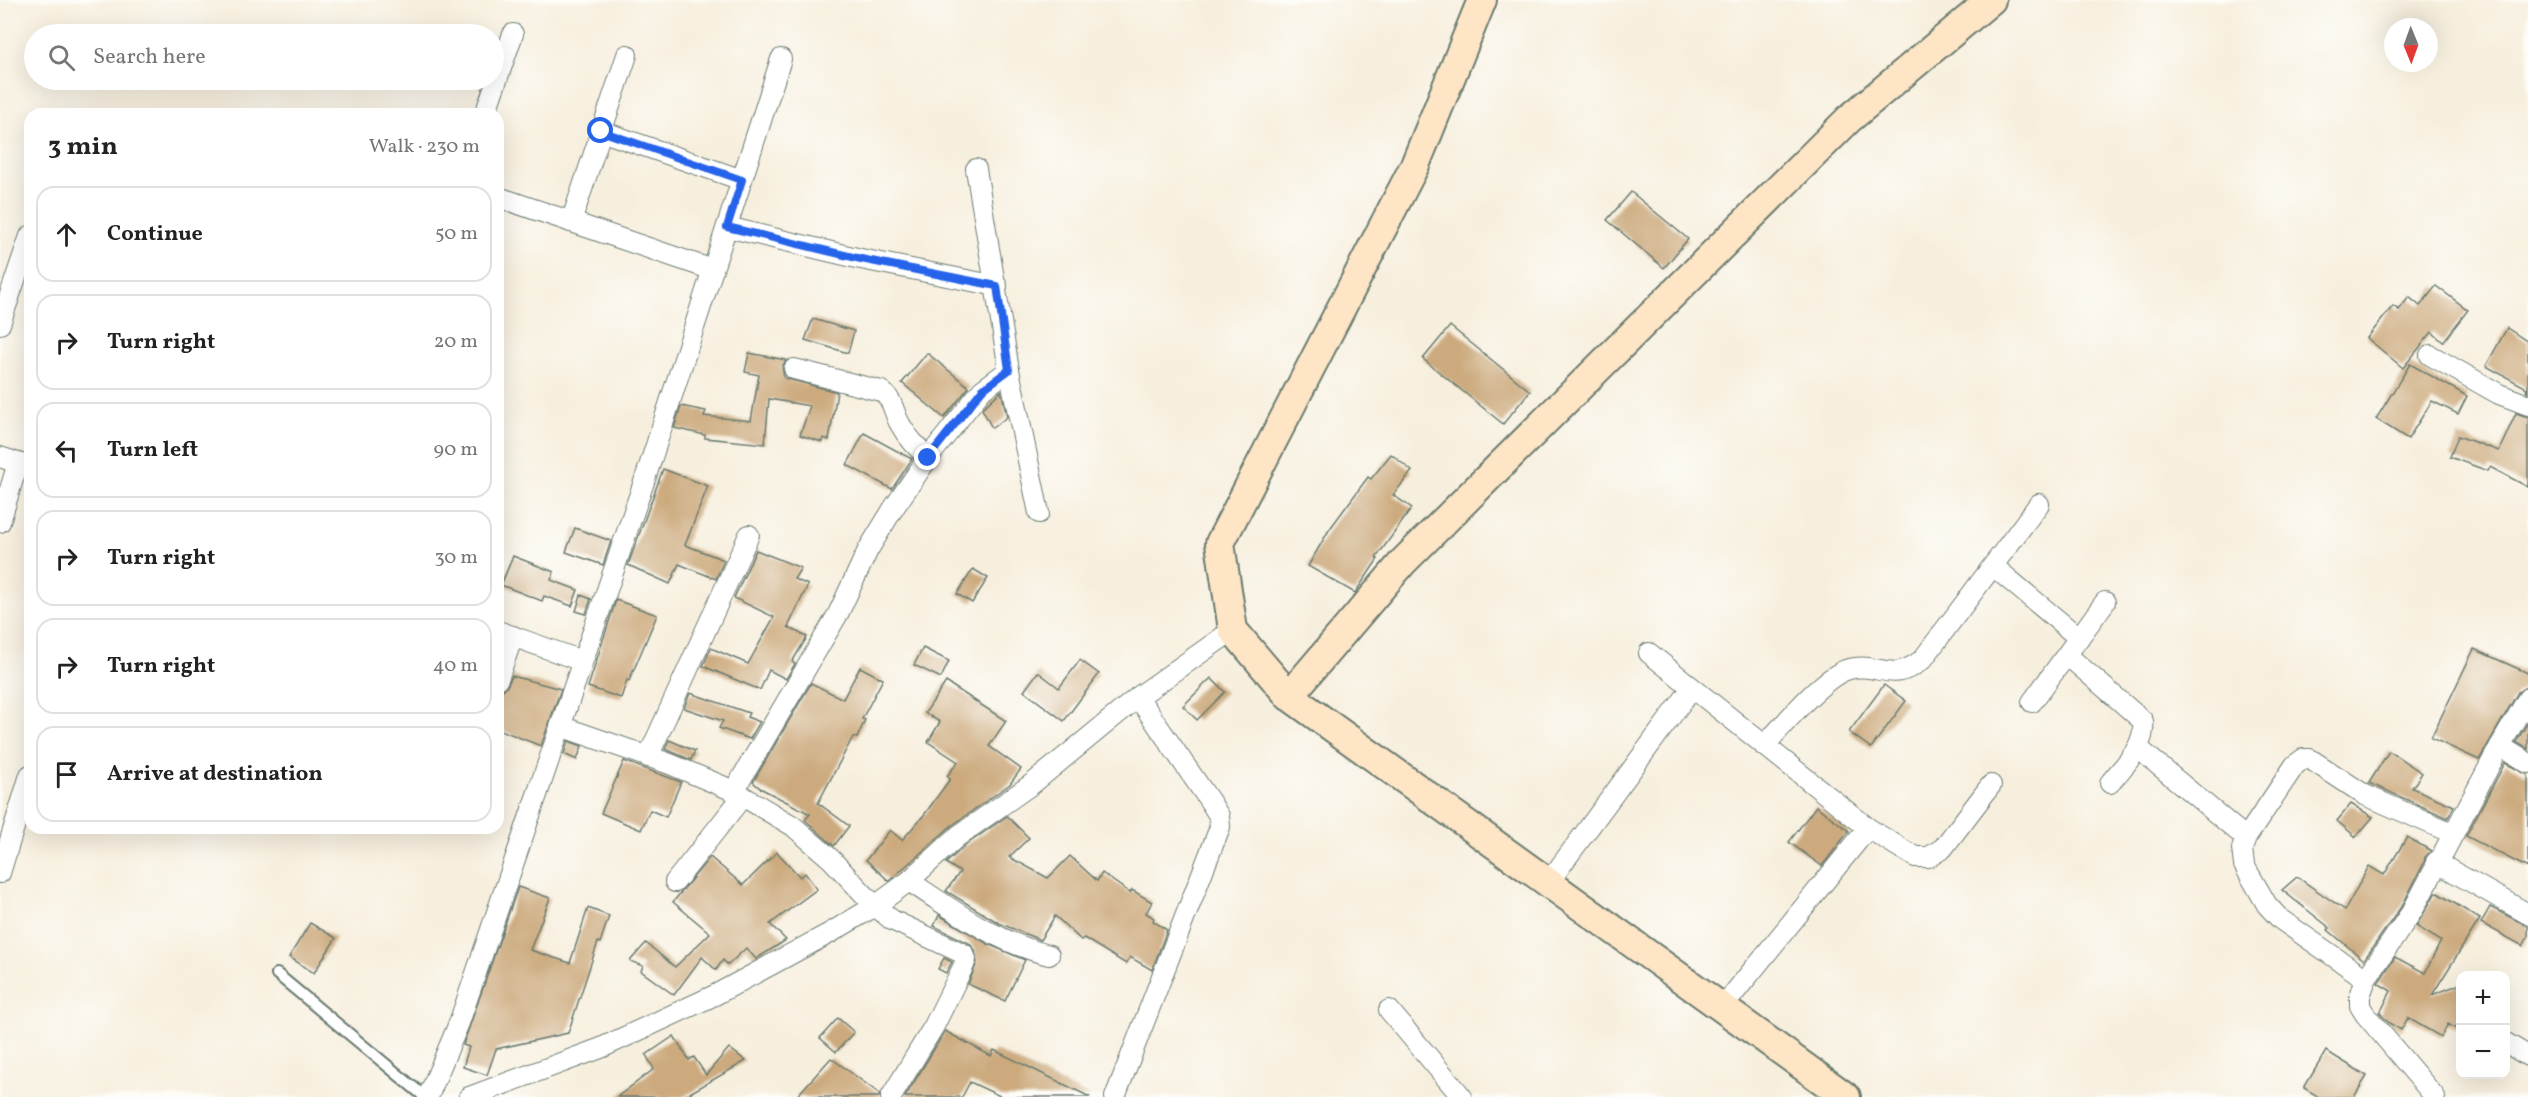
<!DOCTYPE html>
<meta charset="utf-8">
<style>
body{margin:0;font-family:Vollkorn,serif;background:#f2f2f2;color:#222}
.controls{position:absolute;right:18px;bottom:18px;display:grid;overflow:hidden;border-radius:12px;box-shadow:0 6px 24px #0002}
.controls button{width:54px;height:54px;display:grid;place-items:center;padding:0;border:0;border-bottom:2px solid #e0e0e0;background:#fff;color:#222;font:30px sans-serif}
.compass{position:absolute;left:2384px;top:18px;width:54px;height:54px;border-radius:50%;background:#fff;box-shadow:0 6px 24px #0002;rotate:179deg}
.stop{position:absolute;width:18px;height:18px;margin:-14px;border:4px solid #2563eb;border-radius:50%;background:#fff}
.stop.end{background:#2563eb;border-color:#fff;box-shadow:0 2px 6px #0008}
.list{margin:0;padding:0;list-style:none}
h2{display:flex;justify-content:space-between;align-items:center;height:78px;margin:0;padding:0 24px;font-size:26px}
h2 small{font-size:20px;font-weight:400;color:#767676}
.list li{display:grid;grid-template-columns:39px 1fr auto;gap:18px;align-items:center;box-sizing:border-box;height:96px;margin:0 12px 12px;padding:0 12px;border:2px solid #e0e0e0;border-radius:18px}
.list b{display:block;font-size:22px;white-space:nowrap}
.list em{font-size:20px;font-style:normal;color:#767676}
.icon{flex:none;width:33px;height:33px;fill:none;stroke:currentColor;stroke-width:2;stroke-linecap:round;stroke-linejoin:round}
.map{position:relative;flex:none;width:2528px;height:1097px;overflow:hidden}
.search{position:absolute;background:#fff;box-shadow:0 6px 24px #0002;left:24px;top:24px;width:480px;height:66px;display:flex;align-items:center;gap:15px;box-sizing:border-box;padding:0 21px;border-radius:33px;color:#767676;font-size:22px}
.panel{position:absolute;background:#fff;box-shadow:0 6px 24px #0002;left:24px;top:108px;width:480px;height:726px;border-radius:18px}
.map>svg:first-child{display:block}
.building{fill:#ccaa7e}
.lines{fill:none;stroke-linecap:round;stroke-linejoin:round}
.lane-casing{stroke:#6b7b70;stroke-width:14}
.street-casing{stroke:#6b7b70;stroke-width:22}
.secondary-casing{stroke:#6b7b70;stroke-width:32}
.lane{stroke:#fff;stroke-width:10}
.street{stroke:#fff;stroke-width:20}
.secondary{stroke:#fde5c5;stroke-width:28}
.route{stroke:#2563eb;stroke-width:8}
</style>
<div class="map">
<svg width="2528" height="1097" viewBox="0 0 2528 1097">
<rect width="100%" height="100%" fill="#fdfcf7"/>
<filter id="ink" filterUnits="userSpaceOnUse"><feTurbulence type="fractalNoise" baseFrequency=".0167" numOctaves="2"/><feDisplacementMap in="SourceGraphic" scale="12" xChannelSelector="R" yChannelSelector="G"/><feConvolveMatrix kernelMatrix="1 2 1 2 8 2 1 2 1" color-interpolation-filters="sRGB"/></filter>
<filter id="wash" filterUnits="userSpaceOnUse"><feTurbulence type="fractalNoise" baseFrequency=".008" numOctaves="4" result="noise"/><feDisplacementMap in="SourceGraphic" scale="24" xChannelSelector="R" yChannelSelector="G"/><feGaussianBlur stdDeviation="1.35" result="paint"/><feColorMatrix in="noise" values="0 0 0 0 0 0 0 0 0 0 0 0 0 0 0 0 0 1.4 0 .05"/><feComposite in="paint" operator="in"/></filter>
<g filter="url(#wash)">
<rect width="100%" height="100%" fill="#f7efde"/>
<g id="blocks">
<g class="building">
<polygon points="1631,192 1688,239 1664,268 1607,220"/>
<polygon points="2436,286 2468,310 2443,342 2432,332 2403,368 2367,338 2393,306 2399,310 2409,297 2420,306"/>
<polygon points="813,319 854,331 848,353 805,340"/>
<polygon points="1450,326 1530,391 1503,424 1423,359"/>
<polygon points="2507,328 2528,342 2528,392 2526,391 2527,388 2486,366"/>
<polygon points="749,353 786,360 782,367 784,378 837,392 829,440 823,438 822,442 800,435 810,406 769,399 765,444 705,438 705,435 674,428 681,406 706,411 704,416 751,421 759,375 745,372"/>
<polygon points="927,353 969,387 944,418 902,383"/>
<polygon points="2410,364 2467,396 2458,414 2432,401 2408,439 2376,419"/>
<polygon points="1001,391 1007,417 992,428 982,409"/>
<polygon points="2516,413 2528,417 2528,487 2490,467 2488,471 2450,457 2458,436 2499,451"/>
<polygon points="864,433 912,459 892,489 847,465"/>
<polygon points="1391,454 1412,471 1393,495 1412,508 1376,558 1378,559 1355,593 1308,566 1329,530 1368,477 1371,479"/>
<polygon points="663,469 708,486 685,545 724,560 716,579 679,564 670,584 628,565"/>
<polygon points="575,528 611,541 603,565 566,552"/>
<polygon points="756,550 801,568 794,579 808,585 788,627 807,637 792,662 795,664 786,679 769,670 760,690 703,666 711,648 748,664 774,617 734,598"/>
<polygon points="513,556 554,572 551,580 578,590 572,606 544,596 542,601 501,585"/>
<polygon points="973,569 988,578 972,603 957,594"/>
<polygon points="581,595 591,599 586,614 576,611"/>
<polygon points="616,600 657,615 629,681 627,680 621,698 588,687"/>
<polygon points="923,648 949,661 941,678 914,665"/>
<polygon points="2474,649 2528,673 2528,686 2518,692 2479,760 2431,738"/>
<polygon points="1080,660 1099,674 1064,721 1024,691 1038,672 1059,688"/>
<polygon points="860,667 883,679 862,719 865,720 857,738 853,737 818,803 849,826 834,846 805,820 810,814 760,788 753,782 811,683 843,699"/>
<polygon points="512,676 561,689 541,746 498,729 498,700 500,691 506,688"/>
<polygon points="1211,678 1225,692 1197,720 1183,706"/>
<polygon points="946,682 1006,721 989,746 1021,769 1010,784 951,826 889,881 866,860 890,830 902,840 924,815 950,779 947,776 958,762 928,742 940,722 925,713"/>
<polygon points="1884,685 1906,701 1871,748 1849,732"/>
<polygon points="690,693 749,713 747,717 760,722 750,739 719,728 723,721 684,708"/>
<polygon points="2528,722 2528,749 2516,742"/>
<polygon points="669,740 695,751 691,760 665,749"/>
<polygon points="568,741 582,746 577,760 564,754"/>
<polygon points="2389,751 2422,773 2412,788 2454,806 2448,818 2369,783"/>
<polygon points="624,761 681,782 666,817 650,810 641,830 601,813"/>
<polygon points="2505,763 2528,775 2528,868 2466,836"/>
<polygon points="2351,804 2373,817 2356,837 2337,821"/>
<polygon points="1816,806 1849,831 1822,866 1789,842"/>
<polygon points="1007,816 1029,838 1009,857 1048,878 1070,856 1097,881 1102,873 1130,893 1132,890 1152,902 1146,913 1154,918 1153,921 1167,930 1152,970 1130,957 1126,964 1084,938 1081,940 1055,916 1040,940 999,923 946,891 960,872 946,863 966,845"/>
<polygon points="2407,837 2431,851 2425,857 2424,863 2403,904 2364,960 2328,930 2330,928 2282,890 2297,877 2345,910 2369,866 2384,875"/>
<polygon points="777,852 800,877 805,873 817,889 770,924 786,940 756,959 746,948 728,965 723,960 716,970 702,957 674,995 641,971 643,966 630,961 646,943 675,967 710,933 673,902 710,857 743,885"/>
<polygon points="518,887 550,898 530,950 570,963 588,908 609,916 600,943 598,942 568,1033 496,1049 487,1075 463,1067 469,1047 463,1045"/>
<polygon points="2436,892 2480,919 2432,995 2460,984 2460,1031 2448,1024 2441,1037 2408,1018 2401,1030 2389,1023 2380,1013 2391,991 2378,983 2395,957 2425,973 2441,941 2416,926"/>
<polygon points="2490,907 2528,926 2528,937 2523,946 2481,923"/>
<polygon points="939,915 988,944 1025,960 1005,1001 968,984 977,963 975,950 969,943 934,926"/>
<polygon points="310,923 336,938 314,973 289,957"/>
<polygon points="944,958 952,962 946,973 938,969"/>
<polygon points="838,1018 854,1032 836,1052 820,1038"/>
<polygon points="945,1031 991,1056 994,1050 1090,1097 1002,1097 970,1082 962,1097 905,1097"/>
<polygon points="674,1036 689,1060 694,1057 706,1075 729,1048 746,1061 683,1097 617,1097 654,1069 646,1055"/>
<polygon points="2326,1051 2367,1076 2354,1097 2319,1097 2304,1088"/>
<polygon points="831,1058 880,1094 879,1097 796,1097"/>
</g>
</g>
</g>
<g filter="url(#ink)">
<use href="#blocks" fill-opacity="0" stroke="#6b7b70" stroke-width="1.5"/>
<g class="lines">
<defs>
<polyline id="lane" points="277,974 425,1097"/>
<g id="street">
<polyline points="485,114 513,34"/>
<polyline points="601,131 742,180"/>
<polyline points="976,169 1009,370 1039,513"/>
<polyline points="498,197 713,270"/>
<polyline points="571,222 627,55"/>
<polyline points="727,227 861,259 997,286"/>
<polyline points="0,324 30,236"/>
<polyline points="2430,355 2499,394 2528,405"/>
<path d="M794,369L881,391C894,400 893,412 900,424C907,437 917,447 928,458"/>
<polyline points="0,457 30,467"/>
<polyline points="0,522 18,463"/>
<polyline points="1993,566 2079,638"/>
<polyline points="498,631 582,661"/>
<polyline points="1649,653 1868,828 1915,857 1929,857 1943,848 1991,785"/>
<path d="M2067,655L2143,721C2146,746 2125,764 2110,783"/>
<polyline points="498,679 513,636"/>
<polyline points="2032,702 2105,602"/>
<polyline points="560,726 670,764 734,791 793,826 831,859 875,906 892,920 964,954 966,959 964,965 934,1026 891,1097"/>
<path d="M1764,746C1783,726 1824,675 1849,669C1881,662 1891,685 1923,659L2039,504"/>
<polyline points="2500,746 2528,763"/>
<polyline points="2138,748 2246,838"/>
<polyline points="648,757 749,535"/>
<polyline points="734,791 838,614 868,550 893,509 928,458 982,390 1009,370"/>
<polyline points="2436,862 2528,914"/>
<polyline points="0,873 30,775"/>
<path d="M909,881C954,911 996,942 1049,955"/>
<polyline points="675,882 743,796"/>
<polyline points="1548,883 1692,688"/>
<polyline points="2366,979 2280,919 2267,905 2244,865 2242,849 2246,838 2295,765 2303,759 2310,759 2365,795 2452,833"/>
<polyline points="1722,1008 1868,828"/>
<polyline points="1389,1010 1462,1097"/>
<polyline points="2506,1043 2528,1056"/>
<polyline points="428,1097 459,1023 647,473 781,59"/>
<polyline points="469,1097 601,1048 715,995 830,933 875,906 909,881 958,836 1032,784 1138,697 1233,630"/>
<polyline points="1115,1097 1220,827 1219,816 1211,803 1138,697"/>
<polyline points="2435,1097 2365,1014 2360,1006 2360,996 2366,979 2413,910 2500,746 2528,698"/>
</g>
<g id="secondary">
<polyline points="1482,0 1415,165 1220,543 1233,630 1289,696 1846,1097"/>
<polyline points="1289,696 1403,562 1849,119 1991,0"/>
</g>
</defs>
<use href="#lane" class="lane-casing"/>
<use href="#street" class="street-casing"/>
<use href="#secondary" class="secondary-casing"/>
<use href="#lane" class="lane"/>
<use href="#street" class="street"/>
<use href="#secondary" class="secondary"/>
</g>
</g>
<g class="lines" filter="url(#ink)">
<polyline class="route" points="601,131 742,180 727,227 861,259 997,286 1009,370 982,390 928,458"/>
</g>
</svg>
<div class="controls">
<button>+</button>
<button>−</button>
</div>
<svg class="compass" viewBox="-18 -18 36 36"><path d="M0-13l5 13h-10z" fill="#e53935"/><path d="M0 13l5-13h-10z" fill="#767676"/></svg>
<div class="stop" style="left:601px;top:131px"></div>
<div class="stop end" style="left:928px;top:458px"></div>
<div class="search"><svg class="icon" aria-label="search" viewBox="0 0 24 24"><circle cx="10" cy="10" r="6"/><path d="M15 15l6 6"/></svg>Search here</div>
<section class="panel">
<h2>3 min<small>Walk · 230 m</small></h2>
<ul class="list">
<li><svg class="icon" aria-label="ahead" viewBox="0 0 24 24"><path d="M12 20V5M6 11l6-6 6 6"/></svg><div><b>Continue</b></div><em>50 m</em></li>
<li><svg class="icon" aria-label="right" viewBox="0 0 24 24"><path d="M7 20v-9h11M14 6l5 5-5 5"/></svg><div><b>Turn right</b></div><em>20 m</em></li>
<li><svg class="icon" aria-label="left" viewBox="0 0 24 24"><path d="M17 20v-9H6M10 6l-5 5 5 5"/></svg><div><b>Turn left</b></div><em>90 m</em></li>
<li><svg class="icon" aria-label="right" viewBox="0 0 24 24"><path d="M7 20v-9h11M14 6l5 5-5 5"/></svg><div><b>Turn right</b></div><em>30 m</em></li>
<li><svg class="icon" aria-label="right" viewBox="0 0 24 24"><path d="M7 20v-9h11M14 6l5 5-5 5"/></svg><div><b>Turn right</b></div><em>40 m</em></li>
<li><svg class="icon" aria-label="arrive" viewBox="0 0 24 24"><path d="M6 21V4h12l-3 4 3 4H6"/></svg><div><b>Arrive at destination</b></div></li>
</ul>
</section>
</div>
